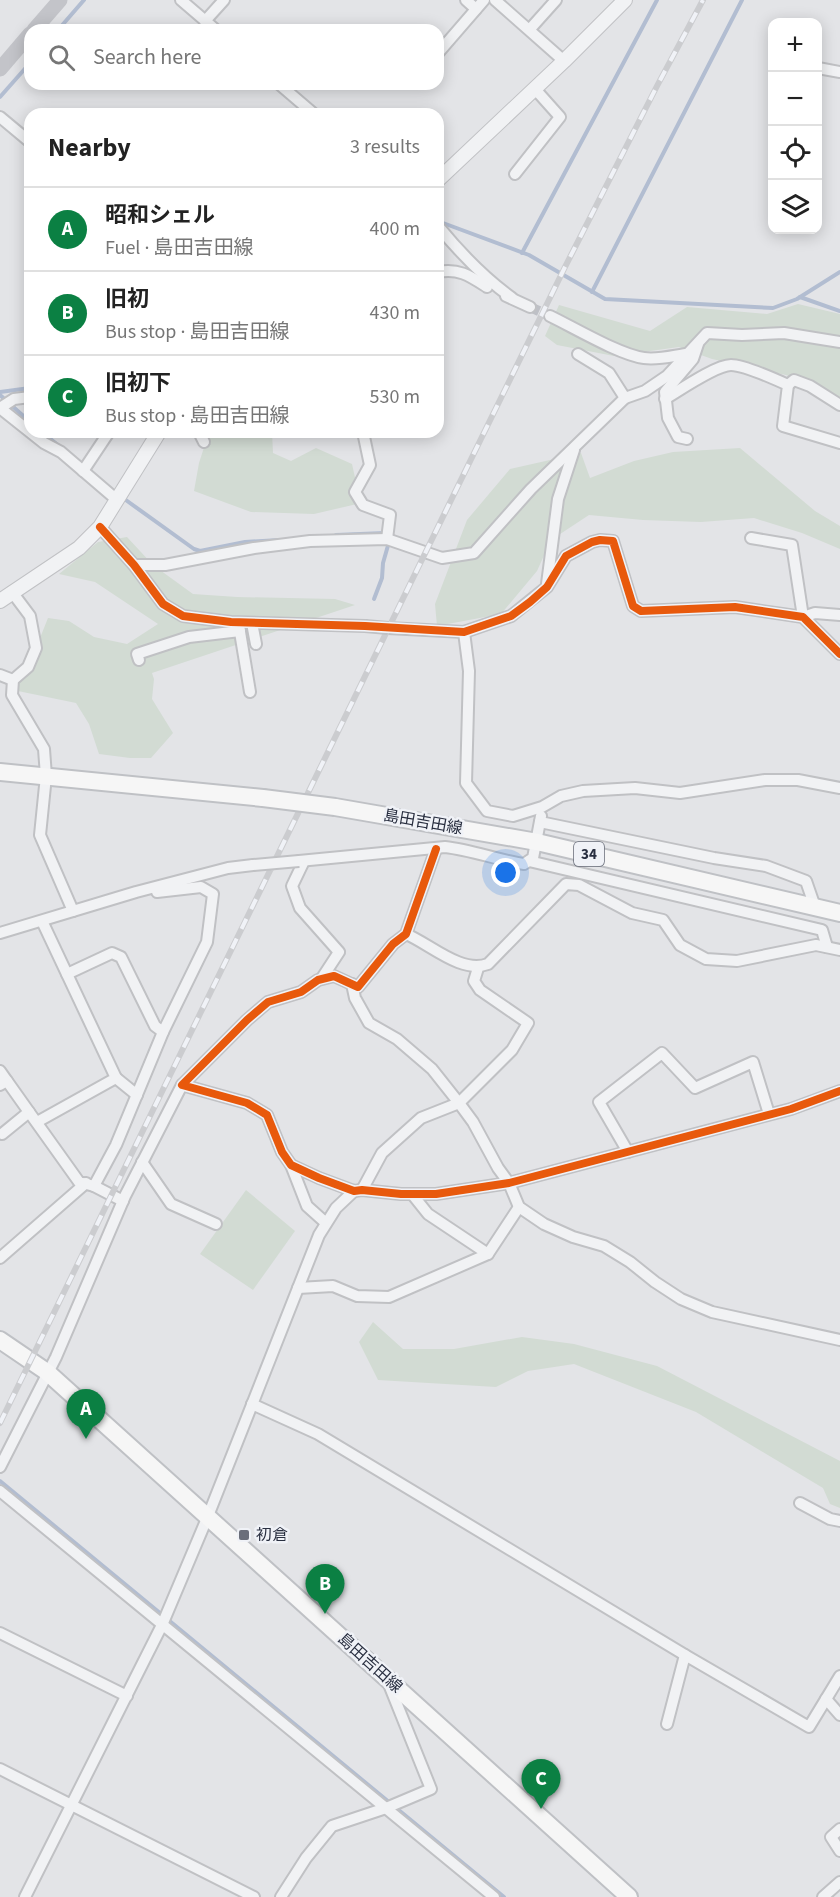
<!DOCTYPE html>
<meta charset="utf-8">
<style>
body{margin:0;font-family:"Source Sans 3","Noto Sans JP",sans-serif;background:#f2f2f2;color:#222}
.controls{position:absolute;right:18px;top:18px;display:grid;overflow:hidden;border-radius:12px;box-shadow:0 3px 15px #0003}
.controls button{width:54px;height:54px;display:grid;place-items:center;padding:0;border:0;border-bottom:2px solid #e0e0e0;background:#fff;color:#222;font:30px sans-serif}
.you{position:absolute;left:506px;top:873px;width:21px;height:21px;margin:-15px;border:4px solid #fff;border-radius:50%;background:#1a73e8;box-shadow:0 0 0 9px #1a73e833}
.badge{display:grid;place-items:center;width:39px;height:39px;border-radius:50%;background:#0b8043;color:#fff;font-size:20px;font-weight:700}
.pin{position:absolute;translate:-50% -50px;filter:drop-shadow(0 2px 3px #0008)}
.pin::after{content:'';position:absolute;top:32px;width:21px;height:18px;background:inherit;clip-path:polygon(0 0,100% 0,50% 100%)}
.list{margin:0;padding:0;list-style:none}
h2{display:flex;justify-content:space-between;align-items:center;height:78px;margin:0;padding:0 24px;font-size:26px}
h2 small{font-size:20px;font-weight:400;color:#767676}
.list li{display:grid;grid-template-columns:39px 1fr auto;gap:18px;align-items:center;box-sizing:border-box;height:84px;padding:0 24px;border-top:2px solid #e0e0e0}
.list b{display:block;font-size:22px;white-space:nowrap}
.list p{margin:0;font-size:20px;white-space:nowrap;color:#767676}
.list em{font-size:20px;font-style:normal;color:#767676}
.icon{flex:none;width:33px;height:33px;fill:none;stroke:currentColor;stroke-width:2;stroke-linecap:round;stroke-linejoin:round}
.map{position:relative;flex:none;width:840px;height:1897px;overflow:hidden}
.search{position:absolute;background:#fff;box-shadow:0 3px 15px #0003;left:24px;top:24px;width:420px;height:66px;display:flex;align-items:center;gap:15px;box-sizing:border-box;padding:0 21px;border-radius:18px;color:#767676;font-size:22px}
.panel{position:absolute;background:#fff;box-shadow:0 3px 15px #0003;left:24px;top:108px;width:420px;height:330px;border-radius:18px}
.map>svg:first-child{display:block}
.green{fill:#d2dbd3}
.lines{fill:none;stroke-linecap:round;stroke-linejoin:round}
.stream{stroke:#b2bdd1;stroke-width:4}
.minor-tunnel{stroke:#bec0c6;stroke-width:10;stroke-dasharray:10 5;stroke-linecap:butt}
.minor-casing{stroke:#c0c1c4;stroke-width:14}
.tertiary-casing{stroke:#c0c1c4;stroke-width:16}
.primary-casing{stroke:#bfc1c5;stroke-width:20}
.minor{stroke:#f1f2f4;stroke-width:10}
.tertiary{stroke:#f1f2f4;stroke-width:14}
.secondary{stroke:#c3c4c9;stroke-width:15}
.primary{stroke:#f6f6f6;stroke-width:16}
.rail-casing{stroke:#cbcccf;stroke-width:6}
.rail{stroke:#f0f2f7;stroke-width:4;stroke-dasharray:11;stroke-linecap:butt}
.minor-bridge-casing{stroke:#c0c1c4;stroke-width:14;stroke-linecap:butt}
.primary-bridge-casing{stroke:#bfc1c5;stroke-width:20;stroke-linecap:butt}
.minor-bridge{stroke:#f1f2f4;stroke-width:10}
.primary-bridge{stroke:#f6f6f6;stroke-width:16}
.cycleway-casing{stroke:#f0f2f7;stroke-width:11}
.cycleway{stroke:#e8590c;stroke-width:8}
.poi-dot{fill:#6a6e7a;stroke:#f0f2f7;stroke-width:2}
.labels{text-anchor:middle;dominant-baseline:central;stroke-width:5;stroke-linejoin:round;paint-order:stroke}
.shield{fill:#f0f2f7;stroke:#656a77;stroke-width:1.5}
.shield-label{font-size:15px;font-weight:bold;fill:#292f40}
.street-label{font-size:16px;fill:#292f40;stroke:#f0f2f7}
.poi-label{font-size:16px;fill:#292f40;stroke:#f0f2f7;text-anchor:start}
</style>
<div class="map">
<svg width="840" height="1897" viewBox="0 0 840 1897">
<rect width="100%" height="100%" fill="#e3e4e7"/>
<g class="green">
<polygon points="798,304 840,314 840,397 786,375 712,359 679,347 614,356 557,345 545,336 559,305 650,331 687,307 767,314"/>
<polygon points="209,432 272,432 273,453 291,461 316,448 352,464 356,482 357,504 314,514 251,512 194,491 199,463"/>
<polygon points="740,448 815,511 840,526 840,549 802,533 754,518 701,522 643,520 589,515 551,540 537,571 501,614 437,626 435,604 467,520 510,469 581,453 590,478 634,461 673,452"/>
<polygon points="127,537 153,565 193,594 237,597 335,599 355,605 152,673 154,679 152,699 173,733 151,758 130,758 99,754 89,724 76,703 18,691 17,671 36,648 48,618 69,621 94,637 127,644 158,624 95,582 59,574 98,542"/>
<polygon points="246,1190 295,1231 253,1290 200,1254"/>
<polygon points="373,1322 403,1349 454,1349 522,1337 574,1344 657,1366 840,1461 840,1508 830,1504 823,1488 696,1412 574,1364 528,1371 496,1387 378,1380 359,1342"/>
</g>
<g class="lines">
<g class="stream">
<polyline points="58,30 84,0"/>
<polyline points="0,97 30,63"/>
<polyline points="439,225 443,223 529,255 605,299 773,308 797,299 840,272"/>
<polyline points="522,253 657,0"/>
<polyline points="592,292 742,0"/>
<polyline points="800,297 840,311"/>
<polyline points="0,392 30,388"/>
<polyline points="0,395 30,422"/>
<polyline points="42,432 59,446"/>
<polyline points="123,498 194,549 200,551 245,542 280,540"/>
<polyline points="336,535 385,533"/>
<polyline points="374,599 382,578 383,563 389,542"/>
<polyline points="0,1481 504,1897"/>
</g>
<polyline class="minor-tunnel" points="530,307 550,316"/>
<defs>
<g id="minor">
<polyline points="181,0 216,30"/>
<polyline points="466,0 476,9"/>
<polyline points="495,0 564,61"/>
<polyline points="205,21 224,0"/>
<polyline points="530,29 556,0"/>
<polyline points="439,52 484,0"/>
<polyline points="818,68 840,72"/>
<polyline points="279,84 314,114"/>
<polyline points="0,117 30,142"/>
<polyline points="515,174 560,117 535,89"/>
<path d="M438,226C461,254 483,277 512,298"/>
<path d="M438,272C459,268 470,276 487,287"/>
<polyline points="506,296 530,307"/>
<path d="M550,316C573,327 620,355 644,358C658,360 672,356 686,354"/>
<polyline points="578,354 609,373 625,398"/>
<polyline points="788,385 794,380 810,386 840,405"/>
<path d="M665,399C680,390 716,365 731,365C743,365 777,380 788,385L783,426L840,443"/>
<polyline points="0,408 44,443 61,452 117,500"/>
<polyline points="0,408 14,399 30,397"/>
<polyline points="199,432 204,442"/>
<polyline points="363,432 370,465 355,492 363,505 390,515 387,539"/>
<polyline points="687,439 678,437 668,418 665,392 693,359 698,344"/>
<polyline points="83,471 109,432"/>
<polyline points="100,527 134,565 163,604 183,616 231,622 365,626"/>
<polyline points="751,538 792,545 803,617 815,613 840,615"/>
<polyline points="134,565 165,565 254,548 310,541 387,539 442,558 474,553 531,489 625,398 645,391 667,376 707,333 742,335 784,333 840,342"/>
<polyline points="547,584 558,499 574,450"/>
<polyline points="12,592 30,616 36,648 28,667 13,680 12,695 44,749 46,776 40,835 73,911"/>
<polyline points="252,623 256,644"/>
<polyline points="239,626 250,692"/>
<polyline points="388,628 464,632 511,616 547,587 566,556 592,542 600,540 613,541 633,606 641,611 735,607 803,617 840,654"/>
<polyline points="464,632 469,671 466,783 487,811 513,816 542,807 561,796 583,791 635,788 680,793 765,780 798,780 840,788"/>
<polyline points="139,660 137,654 189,637 240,631"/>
<polyline points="0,675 13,680"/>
<polyline points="540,822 714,858 766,866 806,881 815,907"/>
<polyline points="436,849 406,934 393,944 358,987 334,976 318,980 301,992 268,1002 247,1020 182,1085 247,1103 267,1115 282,1152 291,1165 319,1178 354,1191 362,1190 401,1194 436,1194 509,1183 791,1109 840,1091"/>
<path d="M299,861L445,847C472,850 497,860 524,864L533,858L541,816"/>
<polyline points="304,861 292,886 300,908 339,952 322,978"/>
<polyline points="529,861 822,930 827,947"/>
<polyline points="157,892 201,887 213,894 207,942 163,1032"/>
<polyline points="0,933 136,892 228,868 253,865"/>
<path d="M406,934C430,944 461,974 488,964L566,884L579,885L632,913L663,920L680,945L706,959L737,961L816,945L840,950"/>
<polyline points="67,974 112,953 121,957 155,1026 163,1032 116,1145 94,1186"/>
<polyline points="352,984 355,998 369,1023 397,1039 432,1069 459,1103 473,1122 498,1168 509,1183 519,1207 544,1224 573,1237 604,1246 630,1262 655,1282 681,1299 712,1312 840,1340"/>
<polyline points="0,1071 7,1081 0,1085"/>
<polyline points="116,1078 137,1095"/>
<polyline points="29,1112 79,1182 94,1186 123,1201"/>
<polyline points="37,1122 116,1078 42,921"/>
<polyline points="2,1134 29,1112 7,1081"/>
<polyline points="628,1152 599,1102 662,1053 695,1088 753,1062 769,1114"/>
<polyline points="142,1162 171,1204 216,1224"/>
<polyline points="291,1165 307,1206 326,1223"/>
<polyline points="362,1190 382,1153 421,1118 459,1103 512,1050 528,1023 480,990 474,981 478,968"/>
<polyline points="412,1194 428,1214 488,1254"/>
<polyline points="0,1258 86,1183"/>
<polyline points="298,1288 333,1286 357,1296 389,1297 488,1254 519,1207"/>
<polyline points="252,1404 318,1434 685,1655"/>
<polyline points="0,1467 56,1357 125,1196 182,1085"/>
<polyline points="0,1491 494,1897"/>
<polyline points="800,1503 830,1519 840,1521"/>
<polyline points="0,1633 127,1696"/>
<polyline points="826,1699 840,1715"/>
<polyline points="667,1724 685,1655 809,1727 840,1676"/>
<polyline points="0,1769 254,1897"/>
<polyline points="840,1829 831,1837 840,1851"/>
<polyline points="25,1897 162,1625 208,1516 319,1235 336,1208 354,1191"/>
<polyline points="281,1897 306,1858 332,1826 386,1808 431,1789 388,1682"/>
<polyline points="823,1897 840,1882"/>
</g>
<g id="tertiary">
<polyline points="438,180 564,61 625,0"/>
<polyline points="0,601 79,548 100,527 159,432"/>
</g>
<g id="primary">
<polyline points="0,772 263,798"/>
<polyline points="335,807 537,842 840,913"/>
<polyline points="0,1340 47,1372 629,1897"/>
</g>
</defs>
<use href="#minor" class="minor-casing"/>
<use href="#tertiary" class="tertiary-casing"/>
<use href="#primary" class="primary-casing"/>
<use href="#minor" class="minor"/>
<use href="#tertiary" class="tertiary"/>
<g class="secondary">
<polyline points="34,30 60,0"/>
<polyline points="0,69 30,34"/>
</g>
<use href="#primary" class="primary"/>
<defs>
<polyline id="rail" points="0,1423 565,267 657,86 703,0"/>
</defs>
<use href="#rail" class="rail-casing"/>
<use href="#rail" class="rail"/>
<defs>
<g id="minor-bridge">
<polyline points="365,626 388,628"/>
<polyline points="253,865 299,861"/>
</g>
<polyline id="primary-bridge" points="263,798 335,807"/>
</defs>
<use href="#minor-bridge" class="minor-bridge-casing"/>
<use href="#primary-bridge" class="primary-bridge-casing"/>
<use href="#minor-bridge" class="minor-bridge"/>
<use href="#primary-bridge" class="primary-bridge"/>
<defs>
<g id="cycleway">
<polyline points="100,527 134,565 163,604 183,616 231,622 365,626 464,632 511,616 530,602 547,587 566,556 592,542 600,540 613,541 633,606 641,611 735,607 803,617 840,654"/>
<polyline points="436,849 406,934 393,944 358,987 334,976 318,980 301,992 268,1002 247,1020 182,1085 247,1103 267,1115 282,1152 291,1165 319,1178 354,1191 362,1190 401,1194 436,1194 509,1183 791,1109 840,1091"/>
</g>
</defs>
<use href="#cycleway" class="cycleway-casing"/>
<use href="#cycleway" class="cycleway"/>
</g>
<rect class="poi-dot" x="238" y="1529" width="12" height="12" rx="3"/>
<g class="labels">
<rect class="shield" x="574" y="842" width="30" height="24" rx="4.5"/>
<g class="shield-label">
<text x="589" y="854">34</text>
</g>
<g class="street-label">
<text transform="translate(423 822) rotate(10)">島田吉田線</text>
<text transform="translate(370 1663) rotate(42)">島田吉田線</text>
</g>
<g class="poi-label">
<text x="256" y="1535">初倉</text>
</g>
</g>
</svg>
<div class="controls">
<button>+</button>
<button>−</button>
<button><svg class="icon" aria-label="locate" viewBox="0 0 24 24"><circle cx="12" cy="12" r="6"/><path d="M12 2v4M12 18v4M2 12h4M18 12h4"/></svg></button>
<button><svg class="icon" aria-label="layers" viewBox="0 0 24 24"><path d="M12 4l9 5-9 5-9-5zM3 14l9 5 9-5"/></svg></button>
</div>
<div class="you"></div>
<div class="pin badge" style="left:86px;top:1439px">A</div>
<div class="pin badge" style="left:325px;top:1614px">B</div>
<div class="pin badge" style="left:541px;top:1809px">C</div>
<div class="search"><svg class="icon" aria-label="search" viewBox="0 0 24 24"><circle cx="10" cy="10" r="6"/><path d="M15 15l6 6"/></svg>Search here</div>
<section class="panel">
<h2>Nearby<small>3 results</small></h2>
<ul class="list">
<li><span class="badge">A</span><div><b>昭和シェル</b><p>Fuel · 島田吉田線</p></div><em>400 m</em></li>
<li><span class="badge">B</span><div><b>旧初</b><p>Bus stop · 島田吉田線</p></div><em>430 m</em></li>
<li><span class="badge">C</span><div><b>旧初下</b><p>Bus stop · 島田吉田線</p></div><em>530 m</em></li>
</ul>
</section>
</div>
